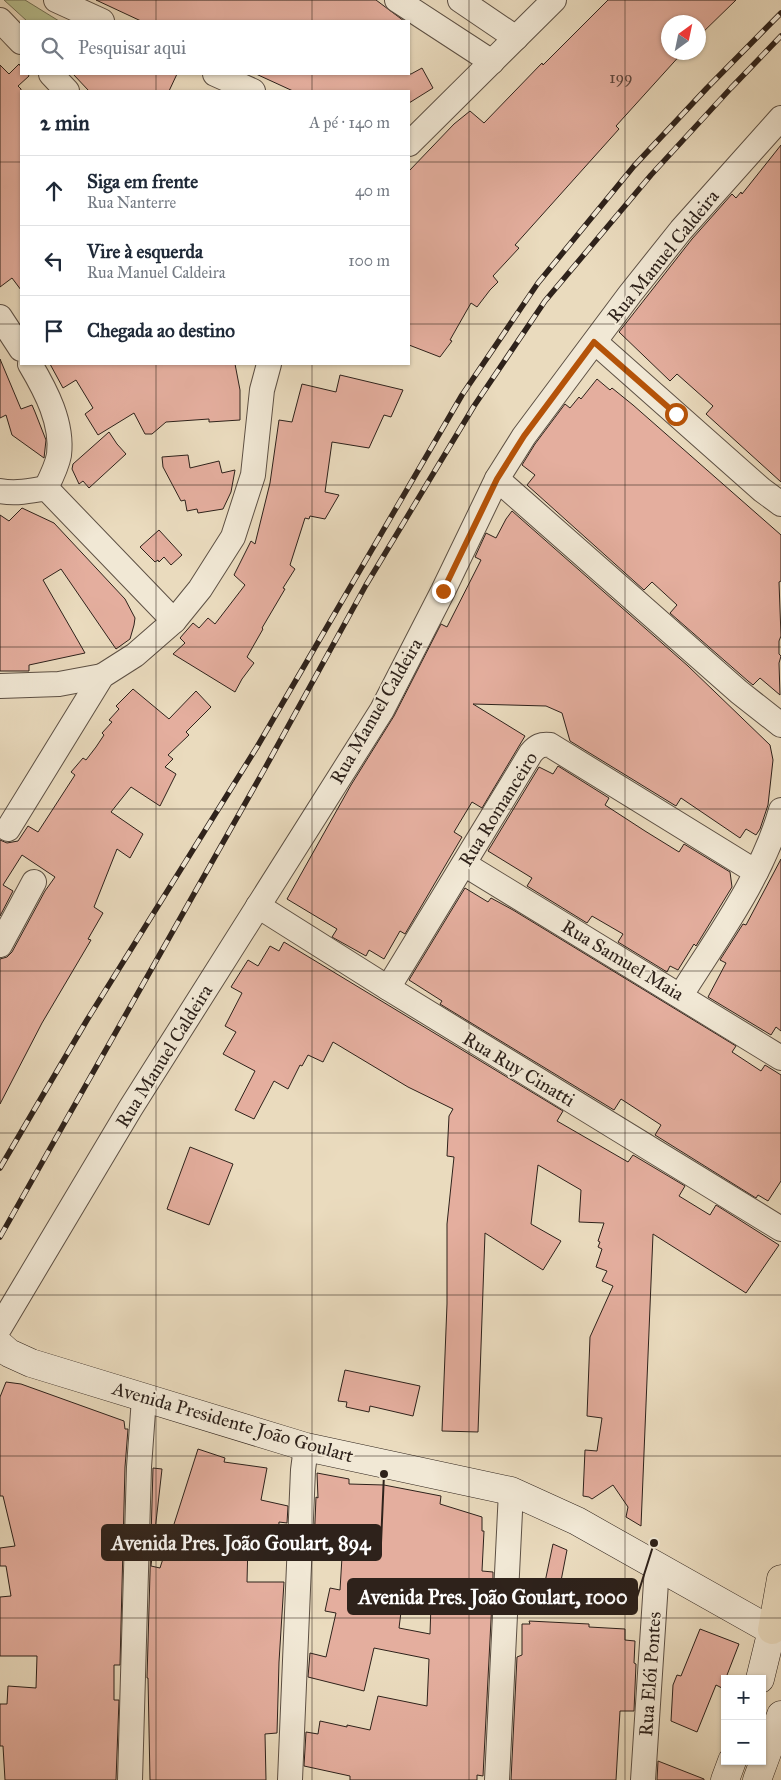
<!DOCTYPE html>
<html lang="pt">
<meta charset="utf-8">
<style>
body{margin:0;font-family:"IM FELL Great Primer",serif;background:#f2f2f3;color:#1f2937}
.controls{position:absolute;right:15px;bottom:15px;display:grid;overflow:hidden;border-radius:0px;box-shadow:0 1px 4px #0004}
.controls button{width:45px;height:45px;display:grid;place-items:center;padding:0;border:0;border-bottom:1px solid #e0e1e3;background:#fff;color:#1f2937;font:25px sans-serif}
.compass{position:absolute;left:661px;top:15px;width:45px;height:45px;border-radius:50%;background:#fff;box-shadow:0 1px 4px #0004;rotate:33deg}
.stop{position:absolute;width:15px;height:15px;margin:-11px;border:4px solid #b45309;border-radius:50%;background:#fff}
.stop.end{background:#b45309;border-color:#fff;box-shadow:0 1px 5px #0008}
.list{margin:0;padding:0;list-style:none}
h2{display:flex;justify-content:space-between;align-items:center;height:65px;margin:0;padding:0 20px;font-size:21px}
h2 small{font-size:16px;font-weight:400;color:#747a83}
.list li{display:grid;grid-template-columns:32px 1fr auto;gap:15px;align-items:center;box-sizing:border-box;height:70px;padding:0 20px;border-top:1px solid #e0e1e3}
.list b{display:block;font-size:19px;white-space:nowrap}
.list p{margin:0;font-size:16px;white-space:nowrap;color:#747a83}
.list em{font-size:16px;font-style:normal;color:#747a83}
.icon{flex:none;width:28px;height:28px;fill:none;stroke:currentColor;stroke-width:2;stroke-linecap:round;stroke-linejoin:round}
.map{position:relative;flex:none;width:781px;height:1780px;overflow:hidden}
.search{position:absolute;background:#fff;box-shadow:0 1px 4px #0004;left:20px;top:20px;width:390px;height:55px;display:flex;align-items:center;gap:12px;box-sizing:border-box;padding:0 18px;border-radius:0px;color:#747a83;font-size:19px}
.panel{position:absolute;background:#fff;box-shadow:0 1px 4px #0004;left:20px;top:90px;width:390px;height:275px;border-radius:0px}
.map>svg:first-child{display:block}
.green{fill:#b8c090;stroke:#737156}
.building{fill:#e4ae9e;stroke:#2e221b;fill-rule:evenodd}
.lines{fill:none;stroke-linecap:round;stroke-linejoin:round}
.street-casing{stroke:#5d5044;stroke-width:26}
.secondary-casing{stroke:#2e221b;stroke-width:29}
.primary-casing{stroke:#2e221b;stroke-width:29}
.street{stroke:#f1e8d5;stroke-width:24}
.secondary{stroke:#f1e8d5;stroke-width:28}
.primary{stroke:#eadbbe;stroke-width:28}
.rail-casing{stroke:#2e221b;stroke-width:5.5}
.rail{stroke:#f1e8d5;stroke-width:4;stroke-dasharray:11;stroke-linecap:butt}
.route{stroke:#b45309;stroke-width:6}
.grid{fill:none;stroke:#2e221b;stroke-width:1;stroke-opacity:0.55}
.labels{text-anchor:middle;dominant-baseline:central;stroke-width:4;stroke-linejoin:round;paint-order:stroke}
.number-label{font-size:16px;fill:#5c453c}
.street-label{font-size:19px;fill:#2e221b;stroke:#f1e8d5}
.leader{fill:none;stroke:#2e221b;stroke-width:2}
.callout-dot{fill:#2e221b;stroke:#f1e8d5;stroke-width:2}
.callout{fill:#2e221b;stroke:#2e221b;stroke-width:2}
.callout-label{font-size:20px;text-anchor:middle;font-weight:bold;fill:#fff}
</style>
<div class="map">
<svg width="781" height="1780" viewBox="0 0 781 1780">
<rect width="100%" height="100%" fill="#eadbbe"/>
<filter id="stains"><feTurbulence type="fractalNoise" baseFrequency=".004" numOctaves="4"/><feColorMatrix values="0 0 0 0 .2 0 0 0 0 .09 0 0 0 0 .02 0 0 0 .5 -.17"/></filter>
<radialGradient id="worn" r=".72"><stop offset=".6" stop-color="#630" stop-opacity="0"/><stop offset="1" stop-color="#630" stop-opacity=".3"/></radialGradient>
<polygon class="green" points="4,0 25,0 59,21 27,21"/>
<g class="building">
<polygon points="96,0 376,0 404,21 141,21"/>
<polygon points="608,0 736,0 698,37 698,22 668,22 668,52 683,52 616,126 619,129 515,245 519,248 493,276 498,282 490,290 477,307 471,303 450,340 452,341 440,357 409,345 409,171 454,124 470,111 484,123 542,63 543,65"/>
<polygon points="19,64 21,67 21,74 28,74 29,76 18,86 21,89 21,290 12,278 0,287 0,65 9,74"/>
<polygon points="422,68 433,88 409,103 409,91 293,91 256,74 411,74"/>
<polygon points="73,74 177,74 169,91 89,91"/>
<polygon points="781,145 781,482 706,414 713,406 677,374 670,381 619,332 692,239 732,194 736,198 741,192 742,194"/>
<polygon points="0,359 21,409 32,405 35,412 46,440 44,458 12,435 6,415 0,418"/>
<polygon points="50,364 235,364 240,390 240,420 209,422 209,419 166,422 152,434 145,434 134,413 98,435 85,414 93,408 76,380 63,388"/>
<polygon points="340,375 403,390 391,417 384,415 369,448 332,442 325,492 339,495 325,519 310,516 309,519 305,518 290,565 295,569 283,588 285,589 262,628 263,629 247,657 254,663 242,679 235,692 173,654 185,643 180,638 193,623 199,628 208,618 215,624 245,585 234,575 251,541 255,544 270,483 279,420 292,422 302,384 336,392"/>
<polygon points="597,379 610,390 612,388 633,405 781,535 781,581 779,582 781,636 779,641 779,654 781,656 779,663 780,695 760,678 753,685 748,681 670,613 677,605 652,582 644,590 527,485 535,475 522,465 535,444 565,404 570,408 579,397 581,399"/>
<polygon points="109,432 117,444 126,454 89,488 83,481 79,484 72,469 73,464"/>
<polygon points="188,455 190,468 219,461 222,473 235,470 231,492 223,509 198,513 197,509 187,511 185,500 181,501 163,467 162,457"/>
<polygon points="22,508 54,523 125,599 135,618 134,625 130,639 116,649 61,569 43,580 85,653 29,665 29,671 0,671 0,515 9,521"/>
<polygon points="512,511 688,666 770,745 773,760 768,805 760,829 756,835 746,829 740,838 681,798 676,806 570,741 562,713 546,706 473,704 525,736 482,808 472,802 454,832 462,837 405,934 400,931 384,959 369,950 366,956 332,937 337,929 287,899 351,785 394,716 441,624 447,627 481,560 475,557 486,533 496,538 506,519"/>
<polygon points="159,530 182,555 171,565 164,557 159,562 158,560 155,562 140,547"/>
<polygon points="133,689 169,719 196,691 211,707 186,732 189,735 168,755 173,759 165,767 176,774 160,806 131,787 111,812 143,834 130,858 117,849 94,907 103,913 88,939 91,940 42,1023 0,1104 0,959 7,957 12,952 45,891 55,877 22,855 3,885 13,891 0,916 0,840 7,843 18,841 28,826 38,832 75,775 71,772 83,758 86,760 96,747 104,735 102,733 112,722 109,720 119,709 116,706"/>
<polygon points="558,766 609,798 605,805 645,831 679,852 684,844 730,872 732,887 696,946 694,944 678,970 670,966 667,972 618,942 623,934 592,916 587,923 527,886 532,878 488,851 539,767 553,774"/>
<polygon points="781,859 781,1031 776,1027 771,1035 708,997 726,963 720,960 743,924 746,925"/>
<polygon points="465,888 488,902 491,898 513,910 736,1046 732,1052 761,1071 765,1065 781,1075 781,1181 768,1201 758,1195 756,1198 655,1135 661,1125 621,1099 614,1110 440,1004 442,1001 409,980"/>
<polygon points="284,942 563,1111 557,1121 628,1162 633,1155 685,1186 679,1196 710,1215 716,1205 779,1245 746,1293 653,1234 641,1526 626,1517 628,1507 613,1485 592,1499 589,1497 583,1496 585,1450 597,1451 602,1418 587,1416 590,1337 613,1286 602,1281 607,1271 596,1267 602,1249 598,1247 600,1242 598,1241 604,1223 579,1222 581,1190 538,1165 531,1224 561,1241 543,1270 485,1233 478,1432 442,1431 447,1304 447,1224 454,1157 447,1156 449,1116 453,1109 408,1087 333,1042 323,1062 308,1055 302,1066 300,1065 288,1089 274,1081 254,1119 235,1110 255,1071 223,1054 236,1032 225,1026 242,993 231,987 248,960 258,966 270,946 279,951"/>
<polygon points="190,1147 233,1164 209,1225 167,1209"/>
<polygon points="345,1370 420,1386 413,1416 370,1406 369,1412 346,1407 347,1402 338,1401"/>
<polygon points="6,1382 21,1384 124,1421 125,1429 128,1429 125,1467 120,1665 114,1665 114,1700 119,1700 116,1780 5,1780 3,1746 0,1746 0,1704 7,1704 8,1686 36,1688 37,1656 0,1656 0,1597 11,1596 6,1566 0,1566 0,1548 15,1546 3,1496 0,1496 0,1397"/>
<polygon points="198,1449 225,1458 224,1462 267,1468 261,1500 288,1506 287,1523 279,1522 278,1542 248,1542 247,1582 284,1582 279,1662 277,1733 265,1734 266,1780 150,1780 148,1678 147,1678 153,1468 162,1469 151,1566 160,1568"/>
<path d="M317,1473L349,1479V1484L384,1485L441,1496L440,1504L482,1517V1531H484L482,1571L493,1572V1581L483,1776L477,1775V1780H350V1776L304,1766L306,1732L318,1734L320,1721L347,1727V1725L370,1730L378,1696L427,1706L429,1659L374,1648L364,1691L308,1677L310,1653L326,1657L336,1613L325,1611L330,1588L340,1590L342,1557L321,1553L322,1547L314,1545L316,1497L318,1498ZM403,1596L431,1604L430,1634L399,1628Z"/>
<polygon points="553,1544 567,1550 560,1586 545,1582"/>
<polygon points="529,1621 589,1624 589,1627 625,1629 625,1640 635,1641 634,1663 636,1664 634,1711 620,1711 616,1780 511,1780 517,1657 522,1655 522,1624 530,1624"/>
<polygon points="700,1629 739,1644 722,1688 716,1685 697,1732 671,1721 673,1685 677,1675 681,1676"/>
<polygon points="658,1761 704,1779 704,1780 657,1780"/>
</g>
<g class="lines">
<defs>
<g id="street">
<polyline points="56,0 102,21"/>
<polyline points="397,0 492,62"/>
<polyline points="460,0 516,38"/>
<polyline points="0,20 21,42"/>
<polyline points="51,74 67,91"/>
<polyline points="215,74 253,91"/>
<polyline points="409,144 554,0"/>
<polyline points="0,317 21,349"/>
<polyline points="595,342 762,490 781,504"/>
<path d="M30,364C46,391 63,423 59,455C57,466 51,478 46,488"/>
<polyline points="497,479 739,692 781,725"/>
<path d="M0,491C15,494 31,491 46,488L174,621"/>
<polyline points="0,686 59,684 102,676"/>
<polyline points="8,829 102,676 135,655 174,621 200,589 233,537 253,475 262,390 269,364"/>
<polyline points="464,864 781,1058"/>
<polyline points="258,906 388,988 781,1229"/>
<polyline points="0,945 34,882"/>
<path d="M388,988L531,753C537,746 541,744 550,745L756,872"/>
<path d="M681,995C718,936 762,877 781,810"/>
<polyline points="0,1327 130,1109 382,710 443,591 497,479 524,436 630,294 681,230 781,118"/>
<polyline points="130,1780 139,1467 144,1398"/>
<polyline points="290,1780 303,1470 306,1447"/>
<polyline points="497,1780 511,1491"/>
<polyline points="643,1780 657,1567"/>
</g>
<g id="secondary">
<polyline points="0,1345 9,1353 31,1363 306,1447 511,1491 577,1521 781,1636"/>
<polyline points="760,1679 772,1630"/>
<polyline points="725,1780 732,1761"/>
<polyline points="757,1780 781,1715"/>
</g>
<polyline id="primary" points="772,1630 781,1579"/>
</defs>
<use href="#street" class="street-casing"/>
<use href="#secondary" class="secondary-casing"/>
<use href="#primary" class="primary-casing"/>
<use href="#street" class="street"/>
<use href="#secondary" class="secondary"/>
<use href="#primary" class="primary"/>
<defs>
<g id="rail">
<polyline points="0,1168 87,1020 257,747 462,395 538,283 634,166 707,88 781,13"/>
<polyline points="0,1237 264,770 366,585 474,406 545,301 651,175 731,88 781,36"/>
</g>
</defs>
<use href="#rail" class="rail-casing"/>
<use href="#rail" class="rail"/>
</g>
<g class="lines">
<polyline class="route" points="443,591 497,479 524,436 594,342 676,414"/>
</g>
<path class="grid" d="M156,0V21M312,0V21M469,0V1780M625,0V1780M156,74V91M312,74V91M0,162H21M409,162H781M0,324H21M409,324H781M156,364V1780M312,364V1780M0,485H781M0,647H781M0,809H781M0,971H781M0,1133H781M0,1295H781M0,1456H781M0,1618H781"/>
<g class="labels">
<g class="number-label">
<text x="621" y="77">199</text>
</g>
<g class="street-label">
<text transform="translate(663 256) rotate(-51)">Rua Manuel Caldeira</text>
<text transform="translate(376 711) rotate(-60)">Rua Manuel Caldeira</text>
<text transform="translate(498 809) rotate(-58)">Rua Romanceiro</text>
<text transform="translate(623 960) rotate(31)">Rua Samuel Maia</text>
<text transform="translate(164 1056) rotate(-58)">Rua Manuel Caldeira</text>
<text transform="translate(519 1069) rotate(31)">Rua Ruy Cinatti</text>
<text transform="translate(233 1422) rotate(16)">Avenida Presidente João Goulart</text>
<text transform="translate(650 1674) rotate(-86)">Rua Elói Pontes</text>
</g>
</g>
<path class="leader" d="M384 1474L381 1543M654 1543L637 1597"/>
<g class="callout-dot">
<circle cx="384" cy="1474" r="5"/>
<circle cx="654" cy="1543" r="5"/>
</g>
<g class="callout">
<rect x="102" y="1525" width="279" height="35" rx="5"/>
<rect x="348" y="1579" width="289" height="35" rx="5"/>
</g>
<g class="callout-label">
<text x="241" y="1550">Avenida Pres. João Goulart, 894</text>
<text x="493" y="1604">Avenida Pres. João Goulart, 1000</text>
</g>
<rect width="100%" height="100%" filter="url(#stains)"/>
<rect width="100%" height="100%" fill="url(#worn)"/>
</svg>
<div class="controls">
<button>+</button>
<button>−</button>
</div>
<svg class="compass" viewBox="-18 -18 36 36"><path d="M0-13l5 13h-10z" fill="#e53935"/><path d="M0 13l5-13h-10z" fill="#747a83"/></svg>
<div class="stop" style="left:676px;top:414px"></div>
<div class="stop end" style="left:443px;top:591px"></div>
<div class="search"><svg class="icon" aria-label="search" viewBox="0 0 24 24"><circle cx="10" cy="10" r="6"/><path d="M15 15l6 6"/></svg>Pesquisar aqui</div>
<section class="panel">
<h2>2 min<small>A pé · 140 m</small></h2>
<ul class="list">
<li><svg class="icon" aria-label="ahead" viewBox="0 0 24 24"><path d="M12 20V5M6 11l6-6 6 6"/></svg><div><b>Siga em frente</b><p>Rua Nanterre</p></div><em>40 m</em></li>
<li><svg class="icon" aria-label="left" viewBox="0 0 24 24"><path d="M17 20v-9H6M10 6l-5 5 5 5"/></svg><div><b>Vire à esquerda</b><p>Rua Manuel Caldeira</p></div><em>100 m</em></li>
<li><svg class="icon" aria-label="arrive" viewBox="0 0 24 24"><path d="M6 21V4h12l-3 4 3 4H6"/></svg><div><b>Chegada ao destino</b></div></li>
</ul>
</section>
</div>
